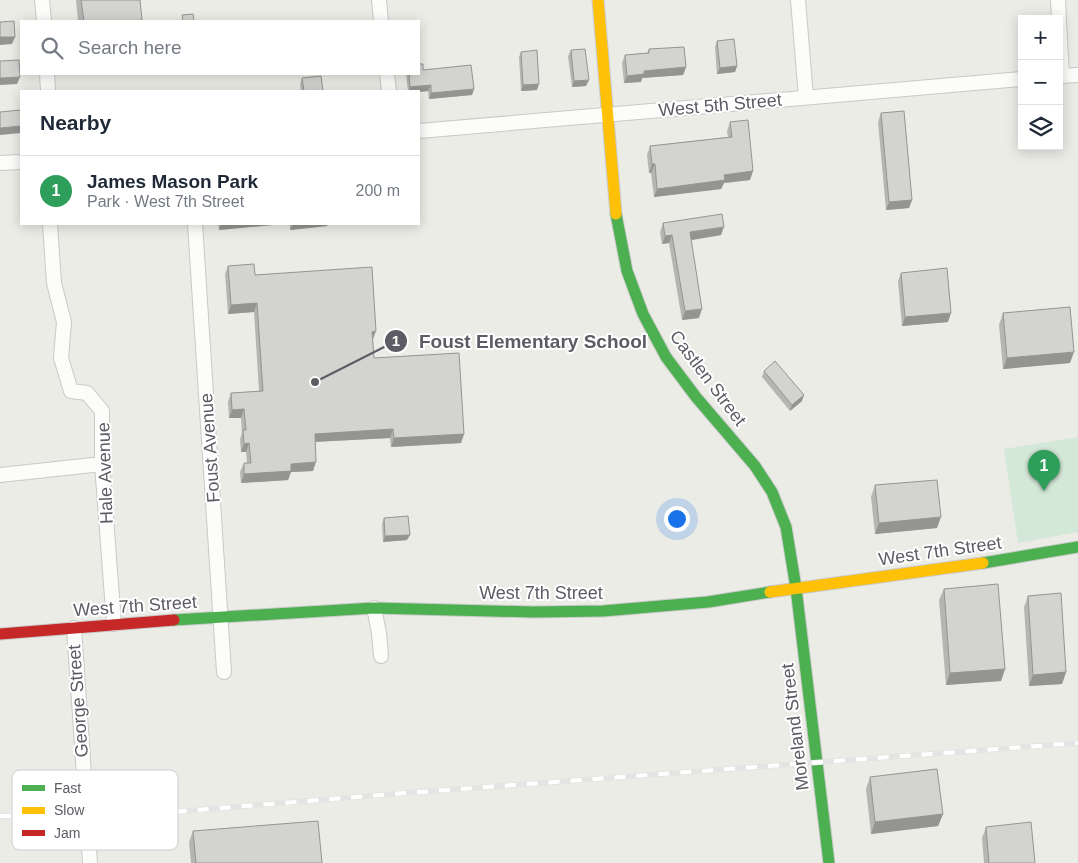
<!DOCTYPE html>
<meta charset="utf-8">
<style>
body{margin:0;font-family:Arial,sans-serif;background:#f6f6f7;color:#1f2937}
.controls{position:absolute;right:15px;top:15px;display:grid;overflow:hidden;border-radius:0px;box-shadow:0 2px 12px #0003}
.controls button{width:45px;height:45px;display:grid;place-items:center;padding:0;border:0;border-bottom:1px solid #e0e1e3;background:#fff;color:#1f2937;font:25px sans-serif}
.you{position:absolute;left:676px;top:518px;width:18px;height:18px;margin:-12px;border:4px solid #fff;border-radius:50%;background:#1a73e8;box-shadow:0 0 0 8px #1a73e833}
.badge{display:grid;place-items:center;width:32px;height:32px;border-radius:50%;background:#8e8f92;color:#fff;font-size:16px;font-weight:700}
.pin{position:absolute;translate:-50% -41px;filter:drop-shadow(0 1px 2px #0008)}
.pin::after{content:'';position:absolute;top:26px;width:18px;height:15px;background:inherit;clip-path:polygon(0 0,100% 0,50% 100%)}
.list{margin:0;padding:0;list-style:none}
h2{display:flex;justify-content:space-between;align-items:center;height:65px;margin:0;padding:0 20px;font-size:21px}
h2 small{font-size:16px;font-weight:400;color:#747a83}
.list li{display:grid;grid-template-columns:32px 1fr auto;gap:15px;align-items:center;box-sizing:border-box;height:70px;padding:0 20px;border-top:1px solid #e0e1e3}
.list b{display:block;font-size:19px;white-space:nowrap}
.list p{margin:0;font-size:16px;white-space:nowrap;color:#747a83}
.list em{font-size:16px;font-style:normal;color:#747a83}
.icon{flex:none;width:28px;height:28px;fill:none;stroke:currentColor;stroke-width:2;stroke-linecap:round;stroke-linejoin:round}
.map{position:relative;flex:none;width:1078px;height:863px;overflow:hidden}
.search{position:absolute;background:#fff;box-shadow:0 2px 12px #0003;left:20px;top:20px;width:400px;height:55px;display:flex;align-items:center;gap:12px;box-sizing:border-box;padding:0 18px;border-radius:0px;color:#747a83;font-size:19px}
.panel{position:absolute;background:#fff;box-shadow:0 2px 12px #0003;left:20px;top:90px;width:400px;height:135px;border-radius:0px}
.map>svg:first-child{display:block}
.green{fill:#d4e8d7}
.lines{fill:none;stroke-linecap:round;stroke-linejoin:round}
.street-casing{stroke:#c9c9c8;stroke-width:16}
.fast-casing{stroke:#c9cac9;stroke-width:13}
.slow-casing{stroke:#c9cac9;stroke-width:13}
.jam-casing{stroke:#c9cac9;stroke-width:13}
.street{stroke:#fcfcfb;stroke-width:14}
.fast{stroke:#4caf50;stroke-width:11}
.slow{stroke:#ffc107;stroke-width:11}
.jam{stroke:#c62828;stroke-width:11}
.rail-casing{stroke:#e3e4e3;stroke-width:5.5}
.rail{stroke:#fff;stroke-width:4;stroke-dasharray:11;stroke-linecap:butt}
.wall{fill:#b5b5b3}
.shaded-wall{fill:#949492}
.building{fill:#d3d3d0;stroke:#949492}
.labels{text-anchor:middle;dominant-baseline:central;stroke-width:4;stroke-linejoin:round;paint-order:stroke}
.street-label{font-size:18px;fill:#5c5d64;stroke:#fff}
.key{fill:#fff;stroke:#ceced0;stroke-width:1}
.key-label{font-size:14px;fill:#5c5d64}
.leader{fill:none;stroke:#5c5d64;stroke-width:2}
.callout-dot{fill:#5c5d64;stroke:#fff;stroke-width:2}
.mark-label{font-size:15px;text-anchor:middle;font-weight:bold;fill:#fff}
.callout-label{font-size:19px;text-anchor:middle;font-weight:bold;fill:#5c5d64;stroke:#fff;stroke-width:4;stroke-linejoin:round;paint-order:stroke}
</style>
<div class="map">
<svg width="1078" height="863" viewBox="0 0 1078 863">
<rect width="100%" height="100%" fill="#ebece6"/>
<polygon class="green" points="1078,437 1078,532 1018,543 1004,449"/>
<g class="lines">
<defs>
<g id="street">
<polyline points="42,0 44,21"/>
<polyline points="379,0 381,21"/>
<polyline points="798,0 806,97"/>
<polyline points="1058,0 1059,19"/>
<polyline points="1059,23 1062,76"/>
<polyline points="47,74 48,91"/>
<polyline points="387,74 389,91"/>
<polyline points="1059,76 1078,75"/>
<polyline points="419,131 1022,79"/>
<polyline points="0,163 21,162"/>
<polyline points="50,224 54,283 64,322 61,358 71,391 87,393 102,411 102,464 114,624"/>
<polyline points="195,224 224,672"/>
<polyline points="0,475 102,464"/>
<polyline points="374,608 379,633 381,656"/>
<polyline points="74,628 90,863"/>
</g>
<g id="fast">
<polyline points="616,214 627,271 643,314 666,357 696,397 755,466 772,492 786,527 796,588 829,863"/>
<polyline points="983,563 1078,547"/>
<polyline points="174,620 374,608 533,612 603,611 708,602 770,592"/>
</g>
<g id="slow">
<polyline points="598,0 616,214"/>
<polyline points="770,592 983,563"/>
</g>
<polyline id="jam" points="0,634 174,620"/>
</defs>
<use href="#street" class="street-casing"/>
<use href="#fast" class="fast-casing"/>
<use href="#slow" class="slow-casing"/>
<use href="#jam" class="jam-casing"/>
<use href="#street" class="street"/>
<use href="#fast" class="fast"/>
<use href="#slow" class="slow"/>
<use href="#jam" class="jam"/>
<defs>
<polyline id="rail" points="0,816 111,817 393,794 1078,743"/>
</defs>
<use href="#rail" class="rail-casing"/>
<use href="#rail" class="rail"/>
</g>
<g class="wall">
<polygon points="76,0 140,0 142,21 78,21"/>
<polygon points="717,41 737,66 735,72 717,74 715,47"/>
<polygon points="649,49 686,67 683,75 642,78 641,82 624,83 622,63 625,55 647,53"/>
<polygon points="571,50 586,86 572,87 568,56"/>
<polygon points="521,52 537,90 521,91 519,57"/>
<polygon points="423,70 474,89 472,95 429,99 428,91 419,92 419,91 408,91 406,74 419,74"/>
<polygon points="302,78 323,91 301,91 300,84"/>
<polygon points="881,113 912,200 909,208 886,210 878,122"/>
<polygon points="730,122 750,180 724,183 721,189 654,197 651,173 649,173 647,155 650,146 728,137 727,131"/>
<polygon points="663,223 721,235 691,240 699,318 682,320 669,243 662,244 660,232"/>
<polygon points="218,224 283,224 219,230"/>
<polygon points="290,224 328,224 327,226 290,230"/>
<polygon points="228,266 255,275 373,340 374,358 464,434 461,443 391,447 390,438 315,442 313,471 291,472 288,480 241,483 240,472 244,463 247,463 246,452 241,452 240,439 242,433 241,418 229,418 228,402 231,393 259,391 254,312 228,314 225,274"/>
<polygon points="901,273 948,322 902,326 898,281"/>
<polygon points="1003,313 1070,363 1003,369 999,325"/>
<polygon points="764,371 802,401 790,411 762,377"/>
<polygon points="875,485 937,528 875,534 871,497"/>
<polygon points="384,518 407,540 383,542 382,524"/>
<polygon points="944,589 1005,669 1001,681 946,685 939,600"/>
<polygon points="1028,596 1066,672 1062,684 1029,686 1024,607"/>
<polygon points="870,777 943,814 938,826 871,834 866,789"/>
<polygon points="986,827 1035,863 984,863 982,838"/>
<polygon points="193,831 322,863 191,863 189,842"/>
</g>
<g class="shaded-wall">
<polygon points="0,37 15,37 12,44 0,45"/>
<polygon points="737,66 735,72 717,74 720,68"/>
<polygon points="686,67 683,75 642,78 641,82 624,83 627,76 644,71"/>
<polygon points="20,77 17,84 0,85 0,78"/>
<polygon points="589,80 586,86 572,87 574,81"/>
<polygon points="539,84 537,90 521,91 523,85"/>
<polygon points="431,85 428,91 419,92 419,91 409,91 410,87"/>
<polygon points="474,89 472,95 429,99 431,93"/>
<polygon points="21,126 21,133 0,135 0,128"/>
<polygon points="652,164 655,164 651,173 649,173"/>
<polygon points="753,171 750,180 724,183 721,189 654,197 657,189 724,175"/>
<polygon points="912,200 909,208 886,210 889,202"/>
<polygon points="221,224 283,224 219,230"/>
<polygon points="293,224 328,224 327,226 290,230"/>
<polygon points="724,227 721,235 686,241 690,232"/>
<polygon points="672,235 669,243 662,244 665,236"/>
<polygon points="257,303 254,312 228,314 231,305"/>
<polygon points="702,309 699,318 682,320 685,311"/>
<polygon points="951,313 948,322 902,326 905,317"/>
<polygon points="376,331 373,339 372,332"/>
<polygon points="1074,352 1070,363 1003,369 1007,358"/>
<polygon points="804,395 802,401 790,411 792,405"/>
<polygon points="244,409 241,418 229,418 232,410"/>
<polygon points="393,429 390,438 311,442 315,434"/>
<polygon points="464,434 461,443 391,447 394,438"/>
<polygon points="249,443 246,452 241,452 244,444"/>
<polygon points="316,462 313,471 291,472 288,480 241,483 244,474 291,464"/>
<polygon points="941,517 937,528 875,534 879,523"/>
<polygon points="410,535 407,540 383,542 385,536"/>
<polygon points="1005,669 1001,681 946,685 950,673"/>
<polygon points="1066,672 1062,684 1029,686 1033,675"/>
<polygon points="943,814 938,826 871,834 875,822"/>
</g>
<g class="building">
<polygon points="81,0 140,0 142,20 134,21 84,21"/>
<polygon points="193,14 194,21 183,21 182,15"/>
<polygon points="14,21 15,37 0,37 0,22"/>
<polygon points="734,39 737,66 720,68 717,41"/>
<polygon points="684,47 686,67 644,71 644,74 627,76 625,55 649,53 649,49"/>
<polygon points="585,49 589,80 574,81 571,50"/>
<polygon points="537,50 539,84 523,85 521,52"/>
<polygon points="19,60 20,77 0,78 0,61"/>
<polygon points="419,64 423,64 423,70 471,65 474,89 431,93 431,85 410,87 409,74 419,74"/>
<polygon points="321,76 323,91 304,91 302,78"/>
<polygon points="21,110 21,126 0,128 0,112"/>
<polygon points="904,111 912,200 889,202 881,113"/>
<polygon points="748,120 753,171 724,175 725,180 657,189 655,164 652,164 650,146 732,137 730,122"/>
<polygon points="722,214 724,227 690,232 702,309 685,311 672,235 665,236 663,223"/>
<polygon points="254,264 255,275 372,267 376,331 372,332 374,358 459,353 464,434 394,438 393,429 315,434 316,462 291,464 291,471 244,474 244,463 251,463 249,443 244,444 243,430 246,430 244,409 232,410 231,393 263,391 257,303 231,305 228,266"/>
<polygon points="947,268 951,313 905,317 901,273"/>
<polygon points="1070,307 1074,352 1007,358 1003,313"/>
<polygon points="775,361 804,395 792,405 764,371"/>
<polygon points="937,480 941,517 879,523 875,485"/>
<polygon points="408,516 410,535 385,536 384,518"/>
<polygon points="998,584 1005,669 950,673 944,589"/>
<polygon points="1061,593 1066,672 1033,675 1028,596"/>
<polygon points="937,769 943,814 875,822 870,777"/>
<polygon points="318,821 322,863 196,863 193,831"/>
<polygon points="1031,822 1035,863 989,863 986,827"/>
</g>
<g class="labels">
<g class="street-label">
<text transform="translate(720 105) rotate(-5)">West 5th Street</text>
<text transform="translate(708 378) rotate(53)">Castlen Street</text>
<text transform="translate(210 448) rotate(-94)">Foust Avenue</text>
<text transform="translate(105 473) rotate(-92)">Hale Avenue</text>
<text transform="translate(940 551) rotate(-8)">West 7th Street</text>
<text x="541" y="593">West 7th Street</text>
<text transform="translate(135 606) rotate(-4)">West 7th Street</text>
<text transform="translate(78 701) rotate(-94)">George Street</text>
<text transform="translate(795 727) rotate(-97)">Moreland Street</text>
</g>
</g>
<rect x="12" y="770" width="166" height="80" rx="8" class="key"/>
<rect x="22" y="785" width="23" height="6" fill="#4caf50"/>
<rect x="22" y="807" width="23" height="7" fill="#ffc107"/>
<rect x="22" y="830" width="23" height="6" fill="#c62828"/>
<g class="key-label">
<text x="54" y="793">Fast</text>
<text x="54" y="815">Slow</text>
<text x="54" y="838">Jam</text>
</g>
<path class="leader" d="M315 382L396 341"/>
<g class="callout-dot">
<circle cx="315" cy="382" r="5"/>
<circle cx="396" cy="341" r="12"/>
</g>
<g class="mark-label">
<text x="396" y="346">1</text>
</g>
<g class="callout-label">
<text x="533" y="348">Foust Elementary School</text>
</g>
</svg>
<div class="controls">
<button>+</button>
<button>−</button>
<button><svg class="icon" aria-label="layers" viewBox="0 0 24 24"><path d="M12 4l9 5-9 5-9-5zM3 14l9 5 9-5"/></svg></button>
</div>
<div class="you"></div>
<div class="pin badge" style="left:1044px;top:491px;background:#2e9e5b">1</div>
<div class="search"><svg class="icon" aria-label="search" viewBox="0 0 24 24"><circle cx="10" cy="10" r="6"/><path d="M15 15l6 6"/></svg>Search here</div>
<section class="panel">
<h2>Nearby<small></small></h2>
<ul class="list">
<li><span class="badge" style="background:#2e9e5b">1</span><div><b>James Mason Park</b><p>Park · West 7th Street</p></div><em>200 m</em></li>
</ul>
</section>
</div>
